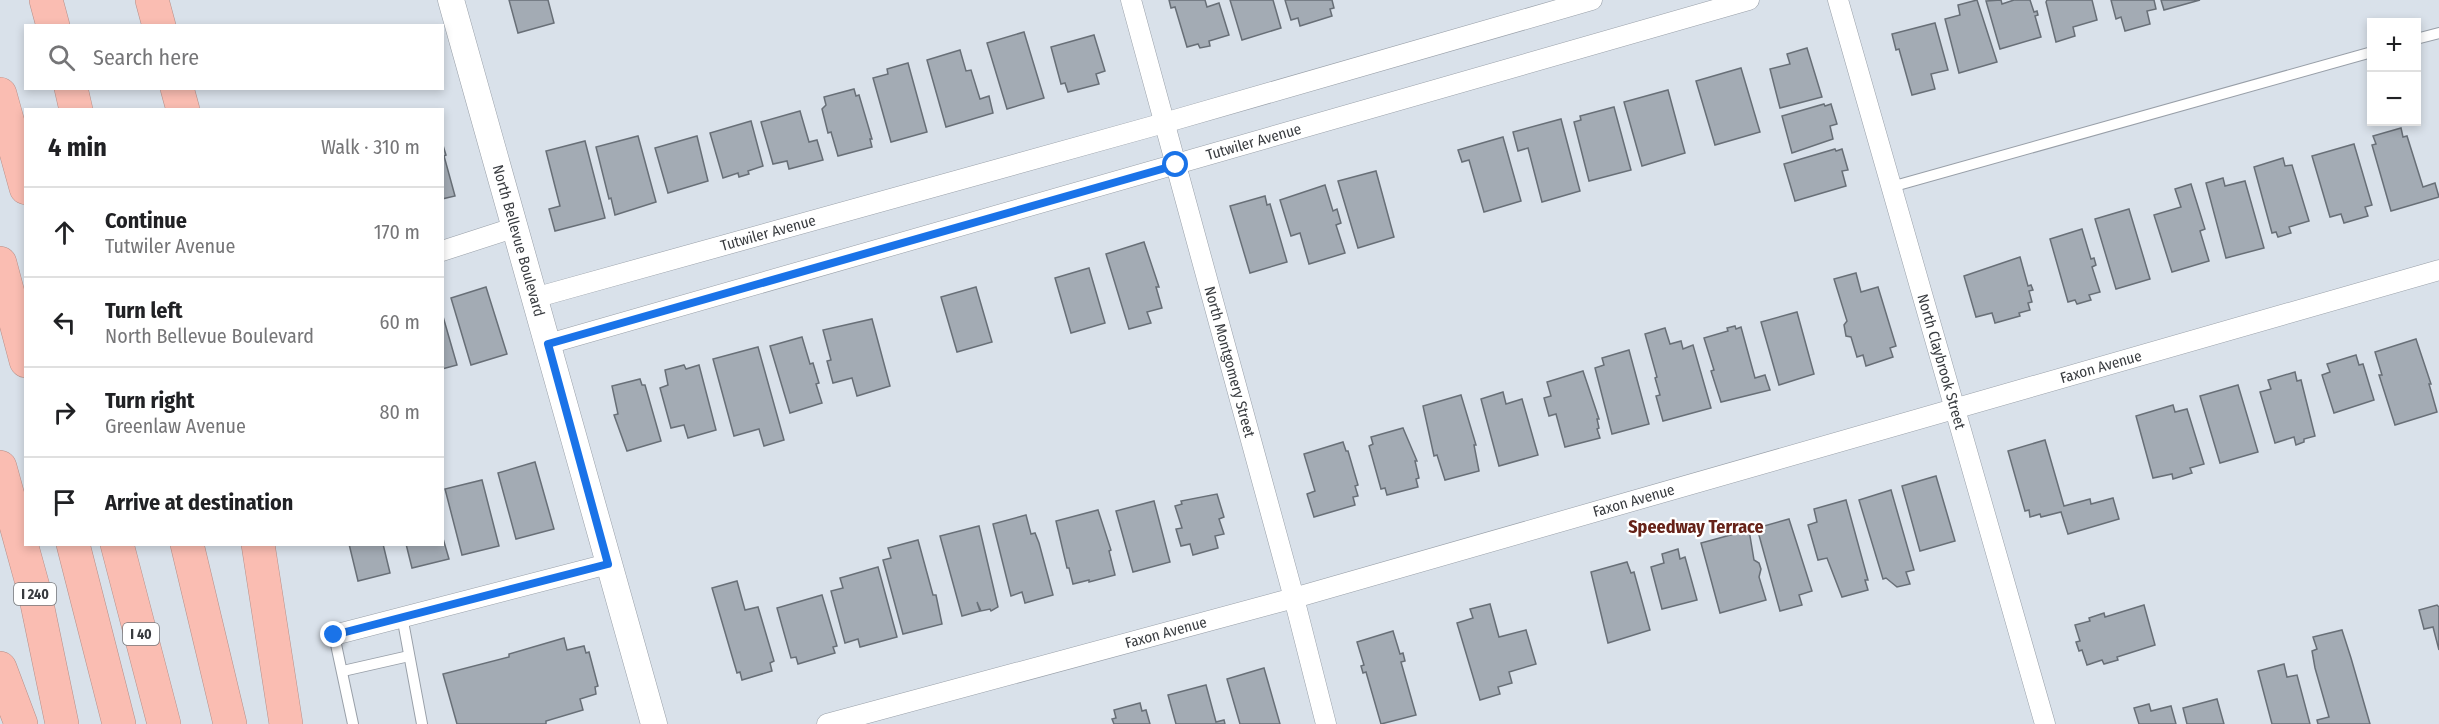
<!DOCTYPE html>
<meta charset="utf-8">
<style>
body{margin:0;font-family:"Fira Sans Condensed",sans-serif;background:#f2f2f2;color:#202124}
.controls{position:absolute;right:18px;top:18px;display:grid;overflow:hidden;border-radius:0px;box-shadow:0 3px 9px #0003}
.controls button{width:54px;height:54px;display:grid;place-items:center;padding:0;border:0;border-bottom:2px solid #e0e0e0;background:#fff;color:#202124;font:30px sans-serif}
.stop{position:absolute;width:18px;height:18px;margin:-14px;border:4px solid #1a73e8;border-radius:50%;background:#fff}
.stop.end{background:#1a73e8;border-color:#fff;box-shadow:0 2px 6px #0008}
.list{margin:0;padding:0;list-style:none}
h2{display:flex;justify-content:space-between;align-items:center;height:78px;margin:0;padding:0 24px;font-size:26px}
h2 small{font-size:20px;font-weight:400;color:#757577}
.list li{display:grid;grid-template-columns:39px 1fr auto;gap:18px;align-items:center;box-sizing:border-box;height:90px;padding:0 24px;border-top:2px solid #e0e0e0}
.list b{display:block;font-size:22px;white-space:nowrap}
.list p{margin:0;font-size:20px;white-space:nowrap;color:#757577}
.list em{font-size:20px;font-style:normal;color:#757577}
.icon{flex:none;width:33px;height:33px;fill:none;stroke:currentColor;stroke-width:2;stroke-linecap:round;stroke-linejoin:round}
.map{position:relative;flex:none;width:2439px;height:724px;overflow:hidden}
.search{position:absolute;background:#fff;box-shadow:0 3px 9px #0003;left:24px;top:24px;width:420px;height:66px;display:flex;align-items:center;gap:15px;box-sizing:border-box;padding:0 21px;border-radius:0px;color:#757577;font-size:22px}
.panel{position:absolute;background:#fff;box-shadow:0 3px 9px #0003;left:24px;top:108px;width:420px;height:438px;border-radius:0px}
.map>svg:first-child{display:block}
.building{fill:#a3abb4;stroke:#686f77;stroke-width:1.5}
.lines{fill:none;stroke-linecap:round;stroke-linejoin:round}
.service-casing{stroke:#989fa8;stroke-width:12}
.minor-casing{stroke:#989fa8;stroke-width:21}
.tertiary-casing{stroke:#989fa8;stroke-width:27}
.motorway-casing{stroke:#b6908a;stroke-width:34}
.service{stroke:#fff;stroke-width:10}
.minor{stroke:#fff;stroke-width:20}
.tertiary{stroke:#fff;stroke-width:26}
.motorway{stroke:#fabdb2;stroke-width:33}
.route{stroke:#1a73e8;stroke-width:8}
.labels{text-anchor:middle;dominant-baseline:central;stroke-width:4.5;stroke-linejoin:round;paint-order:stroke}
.shield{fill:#fff;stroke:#747679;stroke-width:1.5}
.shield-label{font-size:14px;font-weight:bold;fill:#383b3f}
.street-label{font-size:15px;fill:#383b3f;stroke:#fff}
.quarter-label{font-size:18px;font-weight:bold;fill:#662218;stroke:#fff}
</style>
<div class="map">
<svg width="2439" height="724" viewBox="0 0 2439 724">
<rect width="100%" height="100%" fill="#d9e1ea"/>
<g class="building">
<polygon points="509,0 548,0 554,23 518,33"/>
<polygon points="1169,0 1205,0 1207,7 1219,3 1229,35 1209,41 1210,46 1200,48 1198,44 1187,47 1175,7 1171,8"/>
<polygon points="1230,0 1273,0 1281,28 1242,40"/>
<polygon points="1285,0 1332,0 1334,8 1330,9 1332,16 1300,26 1298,18 1291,20"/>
<polygon points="1977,0 1997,62 1959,73 1945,19 1960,15 1958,5"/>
<polygon points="2001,0 2002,4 2014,0 2030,0 2034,12 2037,11 2038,15 2035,16 2041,37 2000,49 1986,1"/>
<polygon points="2047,0 2092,0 2097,20 2073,27 2075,36 2056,42 2046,2"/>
<polygon points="2111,0 2154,0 2156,9 2147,11 2150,24 2125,31 2121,17 2116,19"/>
<polygon points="2161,0 2200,0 2164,10"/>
<polygon points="1935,23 1948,70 1931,74 1935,89 1912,95 1899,49 1896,50 1892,34"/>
<polygon points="1024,32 1044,98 1007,109 987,43"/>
<polygon points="1094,35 1105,71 1096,74 1099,84 1068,92 1065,83 1061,84 1051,47"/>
<polygon points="1807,48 1822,97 1780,108 1770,69 1790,64 1787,54"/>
<polygon points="960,50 966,71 971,70 980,99 989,96 993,113 946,127 927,60"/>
<polygon points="908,63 927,132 891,142 873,78 888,74 887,69"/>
<polygon points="1741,68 1760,132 1715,145 1696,81"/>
<polygon points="854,89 856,96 859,95 872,139 870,139 872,147 838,156 831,132 828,133 822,109 826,105 824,97"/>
<polygon points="1668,90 1685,153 1642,166 1624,102"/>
<polygon points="1824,104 1825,106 1831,104 1837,124 1830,126 1833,139 1792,153 1782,116"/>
<polygon points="1614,107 1631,170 1589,181 1574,122 1581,120 1580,116"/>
<polygon points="800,111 809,142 817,140 823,160 789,169 787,161 773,164 761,122"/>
<polygon points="1561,119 1580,191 1542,202 1528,148 1518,151 1513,132"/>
<polygon points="751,121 763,166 748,171 749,174 739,177 738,173 723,178 710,133"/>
<polygon points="2401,128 2403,137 2407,136 2423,187 2435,183 2439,197 2391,211 2372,145 2376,144 2373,136"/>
<polygon points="638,136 656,202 615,215 611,198 609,199 596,147"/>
<polygon points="697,136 708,181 668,193 655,148"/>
<polygon points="1503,137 1521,201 1484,212 1469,160 1462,162 1458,150"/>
<polygon points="585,141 605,218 555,231 549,209 560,206 546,151"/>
<polygon points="442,142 446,155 444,156 455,196 442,199"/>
<polygon points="2354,144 2372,205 2365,207 2368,216 2344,223 2341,214 2330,217 2312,156"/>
<polygon points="1835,149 1836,151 1842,149 1848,170 1842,171 1846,186 1795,201 1784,164"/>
<polygon points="2283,158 2285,166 2292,165 2309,221 2289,227 2291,233 2278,237 2276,232 2272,233 2254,167"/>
<polygon points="1376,171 1394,237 1358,248 1338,181"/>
<polygon points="2223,178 2225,186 2245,181 2264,248 2226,258 2206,183"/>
<polygon points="2191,184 2205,229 2200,231 2209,261 2172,272 2154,215 2181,207 2175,189"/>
<polygon points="1325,185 1333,211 1337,209 1341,223 1336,225 1345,253 1309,264 1300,233 1291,236 1280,200"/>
<polygon points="1265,196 1267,205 1270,204 1287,262 1250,273 1230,206"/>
<polygon points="2129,209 2150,279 2116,289 2095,219"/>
<polygon points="2082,229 2091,259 2094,258 2096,265 2092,267 2100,292 2089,295 2091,300 2077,304 2075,300 2068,302 2050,239"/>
<polygon points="1144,242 1159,287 1156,287 1162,308 1147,312 1151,323 1129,329 1106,254"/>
<polygon points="2020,257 2028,286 2031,285 2033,290 2029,291 2032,302 2028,303 2030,310 2019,313 2020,316 1995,323 1992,313 1976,317 1964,276"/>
<polygon points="1089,268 1105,323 1071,333 1055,278"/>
<polygon points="1856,273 1861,292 1878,287 1896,346 1890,348 1893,357 1866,366 1863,355 1857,357 1851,337 1846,336 1844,325 1847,321 1834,279"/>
<polygon points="486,287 507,354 471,365 451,298"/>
<polygon points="976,287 992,342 957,352 941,297"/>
<polygon points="1797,312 1814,374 1779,385 1761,322"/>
<polygon points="442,313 457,365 442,369"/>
<polygon points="872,319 890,386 857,396 852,378 833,383 827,361 831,360 823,330"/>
<polygon points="1735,326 1736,329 1741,327 1755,378 1765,375 1770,390 1721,402 1711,371 1714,370 1704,338 1728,331 1727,328"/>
<polygon points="1665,328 1670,344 1681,341 1683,349 1693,345 1711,408 1663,421 1656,396 1660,395 1655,378 1657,377 1645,334"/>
<polygon points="802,337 810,364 813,363 819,383 816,384 822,403 790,413 770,346"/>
<polygon points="2416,339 2431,384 2429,384 2437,412 2395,425 2379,375 2382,375 2375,352"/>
<polygon points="758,347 784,440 764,446 759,429 734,436 713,359"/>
<polygon points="1629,350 1649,424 1612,434 1595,368 1604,365 1602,358"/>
<polygon points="2356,355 2359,365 2363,364 2374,400 2334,413 2322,375 2330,372 2327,364"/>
<polygon points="684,365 686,369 699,365 716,430 688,438 684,425 671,428 660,388 668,385 665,370"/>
<polygon points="1583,371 1599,419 1597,419 1599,428 1597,429 1600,438 1565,447 1556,414 1549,416 1544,398 1551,396 1547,382"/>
<polygon points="2295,372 2297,381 2301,380 2315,436 2304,439 2304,442 2296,445 2294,437 2275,443 2260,392 2271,389 2268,380"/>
<polygon points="640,379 642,385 645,385 661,441 627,451 614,415 618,414 612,386"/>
<polygon points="2238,385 2258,452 2220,463 2200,396"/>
<polygon points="1503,392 1506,404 1522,399 1538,455 1499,466 1481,399"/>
<polygon points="1461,395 1476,445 1474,445 1479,471 1445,480 1437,455 1434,456 1423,406"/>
<polygon points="2173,405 2175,412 2187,409 2204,464 2190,468 2192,473 2173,479 2172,474 2153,478 2136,416"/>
<polygon points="1403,428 1417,461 1415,461 1419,478 1416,479 1418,487 1387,495 1385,488 1381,489 1369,446 1373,444 1371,437"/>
<polygon points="2045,440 2064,506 2090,499 2091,504 2113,498 2119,519 2068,534 2061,512 2041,517 2040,514 2030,517 2029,510 2025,511 2008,451"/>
<polygon points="1343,442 1346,451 1348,451 1358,485 1355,486 1358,496 1353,497 1355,505 1314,517 1307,494 1315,491 1304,454"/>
<polygon points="535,462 554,529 516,539 498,473"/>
<polygon points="1936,476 1955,541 1920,551 1902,486"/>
<polygon points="482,480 499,546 462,555 445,489"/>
<polygon points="1891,490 1914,570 1906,572 1910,584 1897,587 1886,578 1883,579 1859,500"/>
<polygon points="1217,494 1224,517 1219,519 1224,534 1215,536 1218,548 1193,555 1190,544 1181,546 1176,529 1182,528 1175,506 1182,504 1181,501"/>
<polygon points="1846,500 1868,580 1865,580 1868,590 1842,597 1827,558 1818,560 1808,525 1817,522 1814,509"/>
<polygon points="1154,501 1170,562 1133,572 1116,511"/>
<polygon points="1098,510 1111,550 1109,551 1115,575 1089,582 1089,580 1073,584 1069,568 1067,568 1056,521"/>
<polygon points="1026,515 1031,534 1035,533 1039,543 1053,595 1025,603 1022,592 1011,596 993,524"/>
<polygon points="1789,519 1812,591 1799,595 1802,605 1780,611 1757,528"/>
<polygon points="979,526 998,607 991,611 990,609 981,611 977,602 980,611 962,616 940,536"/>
<polygon points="1749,530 1754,560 1759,563 1761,569 1759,577 1766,600 1720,613 1701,543"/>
<polygon points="442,535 449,559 412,568 406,544 442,544"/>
<polygon points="918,540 933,595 936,595 942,624 903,634 883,560 891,558 888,548"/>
<polygon points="349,544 383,544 390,573 358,581"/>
<polygon points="1678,549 1680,559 1685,557 1697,600 1662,609 1651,567 1664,563 1662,554"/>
<polygon points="1627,562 1631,573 1634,572 1650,630 1608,643 1591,572"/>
<polygon points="878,567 897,637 860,647 858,639 845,643 831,591 843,588 840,578"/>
<polygon points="737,581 745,610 758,607 774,661 770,663 772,671 742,680 740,672 737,673 712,588"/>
<polygon points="822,595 837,646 833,647 835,653 798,664 796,657 791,658 777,608"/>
<polygon points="1490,604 1499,637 1526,630 1536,664 1509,672 1512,683 1498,687 1500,694 1480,700 1457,623 1473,618 1470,609"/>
<polygon points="2144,605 2155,645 2117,657 2118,660 2104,664 2102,660 2087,665 2082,650 2079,651 2076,642 2080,641 2075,625 2090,621 2089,618 2104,613 2105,617"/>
<polygon points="2437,605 2439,607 2439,650 2433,627 2424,629 2419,610"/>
<polygon points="2342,630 2351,658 2370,724 2318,724 2317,720 2329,717 2315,668 2312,651 2317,649 2313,637"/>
<polygon points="1393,631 1400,654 1403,653 1405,661 1401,662 1416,715 1381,724 1366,672 1363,673 1361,666 1364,665 1357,642"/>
<polygon points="564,638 567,650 584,646 586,653 589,652 598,686 595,687 596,694 580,699 583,710 546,721 546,724 457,724 443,674 509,657 509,654"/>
<polygon points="2284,664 2287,677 2297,675 2310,724 2272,724 2258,671"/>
<polygon points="1264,668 1280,724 1240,724 1227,679"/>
<polygon points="1206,685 1216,722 1224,720 1225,724 1176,724 1168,695"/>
<polygon points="2217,699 2224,724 2187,724 2183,708"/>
<polygon points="1140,703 1142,711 1146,710 1150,724 1114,724 1112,719 1116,718 1114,710"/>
<polygon points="2149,704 2151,711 2171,706 2176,724 2139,724 2134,708"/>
</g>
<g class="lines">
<defs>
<g id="service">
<polyline points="2416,39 2439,33"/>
<polyline points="1891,187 2372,52"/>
<polyline points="402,616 422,724"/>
<polyline points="334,635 353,724"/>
<polyline points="343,671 409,656"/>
</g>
<g id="minor">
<path id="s1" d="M1131,0L1294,598L1326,724"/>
<path id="s2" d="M1838,0L2045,724"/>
<polyline points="442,251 513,228"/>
<path id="s3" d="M534,298L1164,123L1592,0"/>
<path id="s4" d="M548,344L1749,0"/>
<polyline points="334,635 608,564"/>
<path id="s5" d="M827,724L1294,598L2439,270"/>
</g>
<g id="tertiary">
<path id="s6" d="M451,0L654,724"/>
</g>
<g id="motorway">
<polyline points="46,0 53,26"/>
<polyline points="152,0 159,26"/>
<polyline points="71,88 76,110"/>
<polyline points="177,88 183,110"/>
<polyline points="0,94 26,188"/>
<polyline points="0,263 26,361"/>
<polyline points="0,467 35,594 62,724"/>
<polyline points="73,544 119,724"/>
<polyline points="117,544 164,724"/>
<polyline points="187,544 230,724"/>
<polyline points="258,544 286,724"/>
<polyline points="0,668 21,724"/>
</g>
</defs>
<use href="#service" class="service-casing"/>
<use href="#minor" class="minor-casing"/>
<use href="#tertiary" class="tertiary-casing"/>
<use href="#motorway" class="motorway-casing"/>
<use href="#service" class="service"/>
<use href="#minor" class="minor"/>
<use href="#tertiary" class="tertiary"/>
<use href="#motorway" class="motorway"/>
</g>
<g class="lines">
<polyline class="route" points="334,635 608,564 548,344 1176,165"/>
</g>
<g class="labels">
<g class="shield">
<rect x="14" y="583" width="42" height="22" rx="4.5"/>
<rect x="123" y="623" width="36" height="22" rx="4.5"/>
</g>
<g class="shield-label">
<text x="35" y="594">I 240</text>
<text x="141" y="634">I 40</text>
</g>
<g class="street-label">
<text stroke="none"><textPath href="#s4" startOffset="734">Tutwiler Avenue</textPath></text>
<text stroke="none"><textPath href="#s3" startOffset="243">Tutwiler Avenue</textPath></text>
<text stroke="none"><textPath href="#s6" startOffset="250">North Bellevue Boulevard</textPath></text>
<text stroke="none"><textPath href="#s1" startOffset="375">North Montgomery Street</textPath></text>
<text stroke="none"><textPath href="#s2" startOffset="376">North Claybrook Street</textPath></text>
<text stroke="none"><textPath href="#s5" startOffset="1323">Faxon Avenue</textPath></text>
<text stroke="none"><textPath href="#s5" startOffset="837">Faxon Avenue</textPath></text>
<text stroke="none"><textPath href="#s5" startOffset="351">Faxon Avenue</textPath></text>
</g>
<g class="quarter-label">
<text x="1696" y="527">Speedway Terrace</text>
</g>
</g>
</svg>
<div class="controls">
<button>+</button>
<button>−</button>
</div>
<div class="stop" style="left:1176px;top:165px"></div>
<div class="stop end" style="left:334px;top:635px"></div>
<div class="search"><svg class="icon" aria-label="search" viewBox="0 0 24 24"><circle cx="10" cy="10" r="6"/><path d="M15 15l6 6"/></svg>Search here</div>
<section class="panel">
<h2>4 min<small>Walk · 310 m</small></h2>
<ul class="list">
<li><svg class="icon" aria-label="ahead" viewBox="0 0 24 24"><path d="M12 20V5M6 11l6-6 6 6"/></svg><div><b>Continue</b><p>Tutwiler Avenue</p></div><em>170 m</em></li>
<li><svg class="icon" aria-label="left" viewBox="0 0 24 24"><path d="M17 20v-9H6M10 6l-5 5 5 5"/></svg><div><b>Turn left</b><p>North Bellevue Boulevard</p></div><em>60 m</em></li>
<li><svg class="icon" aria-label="right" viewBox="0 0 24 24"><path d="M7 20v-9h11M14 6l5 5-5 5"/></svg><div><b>Turn right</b><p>Greenlaw Avenue</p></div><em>80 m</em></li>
<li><svg class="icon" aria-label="arrive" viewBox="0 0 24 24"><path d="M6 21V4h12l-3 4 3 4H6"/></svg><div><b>Arrive at destination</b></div></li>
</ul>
</section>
</div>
